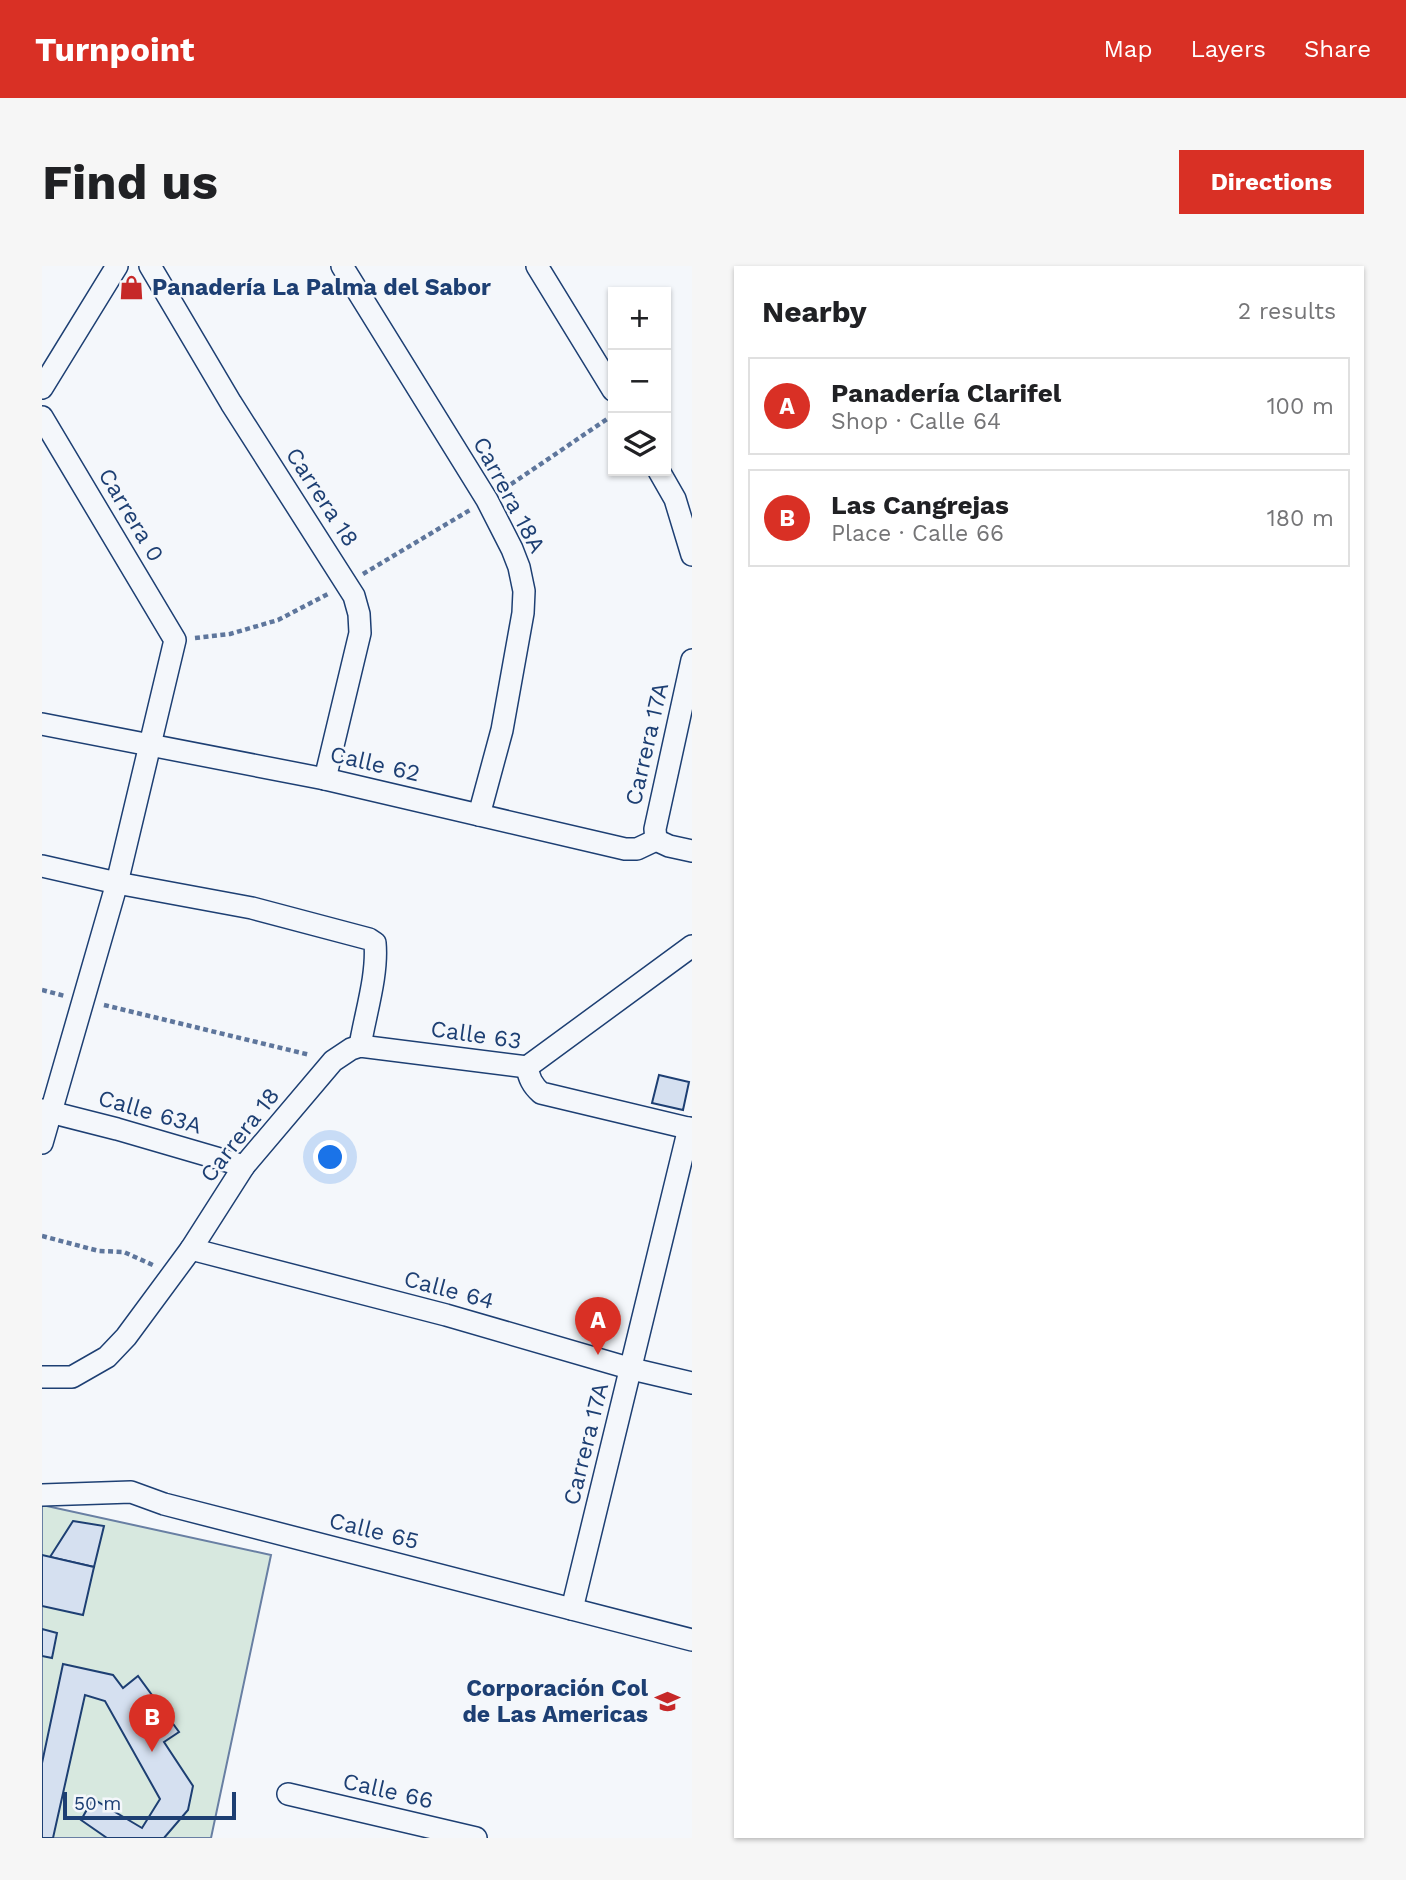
<!DOCTYPE html>
<meta charset="utf-8">
<style>
body{margin:0;font-family:"Work Sans",sans-serif;background:#f6f6f6;color:#202124}
.controls{position:absolute;right:21px;top:21px;display:grid;overflow:hidden;border-radius:0px;box-shadow:0 2px 5px #0004}
.controls button{width:63px;height:63px;display:grid;place-items:center;padding:0;border:0;border-bottom:2px solid #e0e0e0;background:#fff;color:#202124;font:35px sans-serif}
.scale{position:absolute;left:21px;bottom:18px;width:173px;box-sizing:border-box;padding-left:7px;border:4px solid #1d3f73;border-top:0;font-size:19px;line-height:24px;white-space:nowrap;color:#1d3f73;-webkit-text-stroke:5px #f4f7fb;paint-order:stroke}
.you{position:absolute;left:289px;top:892px;width:24px;height:24px;margin:-18px;border:5px solid #fff;border-radius:50%;background:#1a73e8;box-shadow:0 0 0 10px #1a73e833}
.badge{display:grid;place-items:center;width:46px;height:46px;border-radius:50%;background:#d93025;color:#fff;font-size:23px;font-weight:700}
.pin{position:absolute;translate:-50% -58px;filter:drop-shadow(0 2px 4px #0008)}
.pin::after{content:'';position:absolute;top:37px;width:24px;height:21px;background:inherit;clip-path:polygon(0 0,100% 0,50% 100%)}
.list{margin:0;padding:0;list-style:none}
h2{display:flex;justify-content:space-between;align-items:center;height:91px;margin:0;padding:0 28px;font-size:30px}
h2 small{font-size:23px;font-weight:400;color:#757577}
.list li{display:grid;grid-template-columns:46px 1fr auto;gap:21px;align-items:center;box-sizing:border-box;height:98px;margin:0 14px 14px;padding:0 14px;border:2px solid #e0e0e0;border-radius:0px}
.list b{display:block;font-size:26px;white-space:nowrap}
.list p{margin:0;font-size:23px;white-space:nowrap;color:#757577}
.list em{font-size:23px;font-style:normal;color:#757577}
.icon{flex:none;width:38px;height:38px;fill:none;stroke:currentColor;stroke-width:2;stroke-linecap:round;stroke-linejoin:round}
.map{position:relative;flex:none;width:650px;height:1572px;overflow:hidden;border-radius:0px}
header{display:flex;align-items:center;gap:42px;box-sizing:border-box;height:98px;padding:0 35px;background:#d93025;color:#fff}
header strong{font-size:33px}
nav{display:flex;gap:38px;margin-inline-start:auto;font-size:24px}
.intro{display:flex;align-items:center;justify-content:space-between;box-sizing:border-box;height:168px;padding:0 42px}
h1{margin:0;font-size:49px}
.button{padding:18px 32px;border-radius:0px;background:#d93025;color:#fff;font-size:24px;font-weight:700}
main{display:flex;gap:42px;padding:0 42px}
aside{flex:1;background:#fff;border-radius:0px;box-shadow:0 2px 5px #0004}
.map>svg:first-child{display:block}
.green{fill:#d7e8df;stroke:#687fa3;stroke-width:2}
.building{fill:#d5e0f0;stroke:#1d3f73;stroke-width:2}
.lines{fill:none;stroke-linecap:round;stroke-linejoin:round}
.street-casing{stroke:#1d3f73;stroke-width:24}
.path{stroke:#5e769c;stroke-width:4.5;stroke-dasharray:5 3.5;stroke-linecap:butt}
.street{stroke:#f4f7fb;stroke-width:21}
.labels{text-anchor:middle;dominant-baseline:central;stroke-width:5;stroke-linejoin:round;paint-order:stroke}
.poi-label{font-size:23px;font-weight:bold;fill:#1d3f73;stroke:#f4f7fb;text-anchor:start}
.street-label{font-size:23px;fill:#1d3f73;stroke:#f4f7fb}
</style>
<header>
<strong>Turnpoint</strong>
<nav><a>Map</a><a>Layers</a><a>Share</a></nav>
</header>
<div class="intro"><h1>Find us</h1><a class="button">Directions</a></div>
<main>
<div class="map">
<svg width="650" height="1572" viewBox="0 0 650 1572">
<rect width="100%" height="100%" fill="#f4f7fb"/>
<polygon class="green" points="0,1239 229,1289 169,1572 0,1572"/>
<g class="building">
<polygon points="617,809 647,816 641,844 610,837"/>
<polygon points="31,1255 62,1260 52,1301 8,1291"/>
<polygon points="0,1289 52,1301 41,1349 0,1340"/>
<polygon points="0,1363 15,1367 10,1392 0,1390"/>
<polygon points="21,1398 71,1409 81,1422 96,1410 137,1466 122,1476 151,1520 146,1544 122,1572 65,1572 39,1554 51,1533 100,1562 118,1533 63,1435 43,1429 11,1572 0,1572 0,1497"/>
</g>
<g class="lines">
<defs>
<g id="street">
<polyline points="108,0 189,137 312,330 317,348 318,367 283,513"/>
<polyline points="300,0 445,234 470,283 477,301 482,325 481,347 460,464 437,549"/>
<polyline points="495,0 571,124"/>
<polyline points="0,122 75,0"/>
<polyline points="0,151 133,374 75,617 0,877"/>
<polyline points="617,205 633,233 650,289"/>
<polyline points="0,458 283,513 583,583 595,583 614,574 627,580 650,585"/>
<polyline points="614,574 613,563 650,394"/>
<path d="M0,600L75,617L210,642L327,673L333,677C336,709 323,749 318,780"/>
<polyline points="485,801 650,680"/>
<path d="M485,801C487,812 490,819 499,827L650,863"/>
<polyline points="0,844 75,863 202,900"/>
<polyline points="149,983 404,1049 590,1103 650,1117"/>
<polyline points="0,1111 30,1111 65,1091 84,1071 149,983 202,900 291,795 309,783 318,780 485,801"/>
<polyline points="0,1229 89,1226 122,1238 650,1374"/>
<polyline points="530,1343 647,862"/>
<polyline points="246,1528 434,1572"/>
</g>
</defs>
<use href="#street" class="street-casing"/>
<g class="path">
<polyline points="462,223 571,149"/>
<polyline points="321,308 428,244"/>
<polyline points="153,372 188,368 236,354 286,328"/>
<polyline points="0,724 23,730"/>
<polyline points="62,739 268,789"/>
<polyline points="0,970 57,985 82,986 113,1000"/>
</g>
<use href="#street" class="street"/>
</g>
<defs>
<symbol id="shop-bare" viewBox="-9 -9 18 18"><path d="M-5-2.5h2.3a2.7 3.5 0 0 1 5.4 0H5L5.5 6h-11ZM-1.5-2.5h3a1.5 2.3 0 0 0-3 0Z" fill="#c62828" stroke="#f4f7fb" stroke-width="2.5" paint-order="stroke"/></symbol>
<symbol id="school-bare" viewBox="-9 -9 18 18"><path d="M0-5L7-2L0 1L-7-2ZM-4 1L0 2.5L4 1V4Q0 6-4 4Z" fill="#c62828" stroke="#f4f7fb" stroke-width="2.5" paint-order="stroke"/></symbol>
</defs>
<g fill-rule="evenodd">
<use href="#shop-bare" x="72" y="4" width="35" height="35"/>
<use href="#school-bare" x="608" y="1418" width="35" height="35"/>
</g>
<g class="labels">
<g class="poi-label">
<text x="110" y="21">Panadería La Palma del Sabor</text>
<text x="606" y="1422" text-anchor="end">Corporación Col<tspan x="606" dy="26">de Las Americas</tspan></text>
</g>
<g class="street-label">
<text transform="translate(467 229) rotate(62)">Carrera 18A</text>
<text transform="translate(280 231) rotate(57)">Carrera 18</text>
<text transform="translate(89 249) rotate(59)">Carrera 0</text>
<text transform="translate(605 478) rotate(-77)">Carrera 17A</text>
<text transform="translate(333 498) rotate(13)">Calle 62</text>
<text transform="translate(434 769) rotate(8)">Calle 63</text>
<text transform="translate(108 846) rotate(16)">Calle 63A</text>
<text transform="translate(198 869) rotate(-52)">Carrera 18</text>
<text transform="translate(407 1024) rotate(15)">Calle 64</text>
<text transform="translate(544 1178) rotate(-76)">Carrera 17A</text>
<text transform="translate(332 1265) rotate(14)">Calle 65</text>
<text transform="translate(346 1525) rotate(13)">Calle 66</text>
</g>
</g>
</svg>
<div class="controls">
<button>+</button>
<button>−</button>
<button><svg class="icon" aria-label="layers" viewBox="0 0 24 24"><path d="M12 4l9 5-9 5-9-5zM3 14l9 5 9-5"/></svg></button>
</div>
<div class="scale">50 m</div>
<div class="you"></div>
<div class="pin badge" style="left:556px;top:1089px">A</div>
<div class="pin badge" style="left:110px;top:1486px">B</div>
</div>
<aside>
<h2>Nearby<small>2 results</small></h2>
<ul class="list">
<li><span class="badge">A</span><div><b>Panadería Clarifel</b><p>Shop · Calle 64</p></div><em>100 m</em></li>
<li><span class="badge">B</span><div><b>Las Cangrejas</b><p>Place · Calle 66</p></div><em>180 m</em></li>
</ul>
</aside>
</main>
